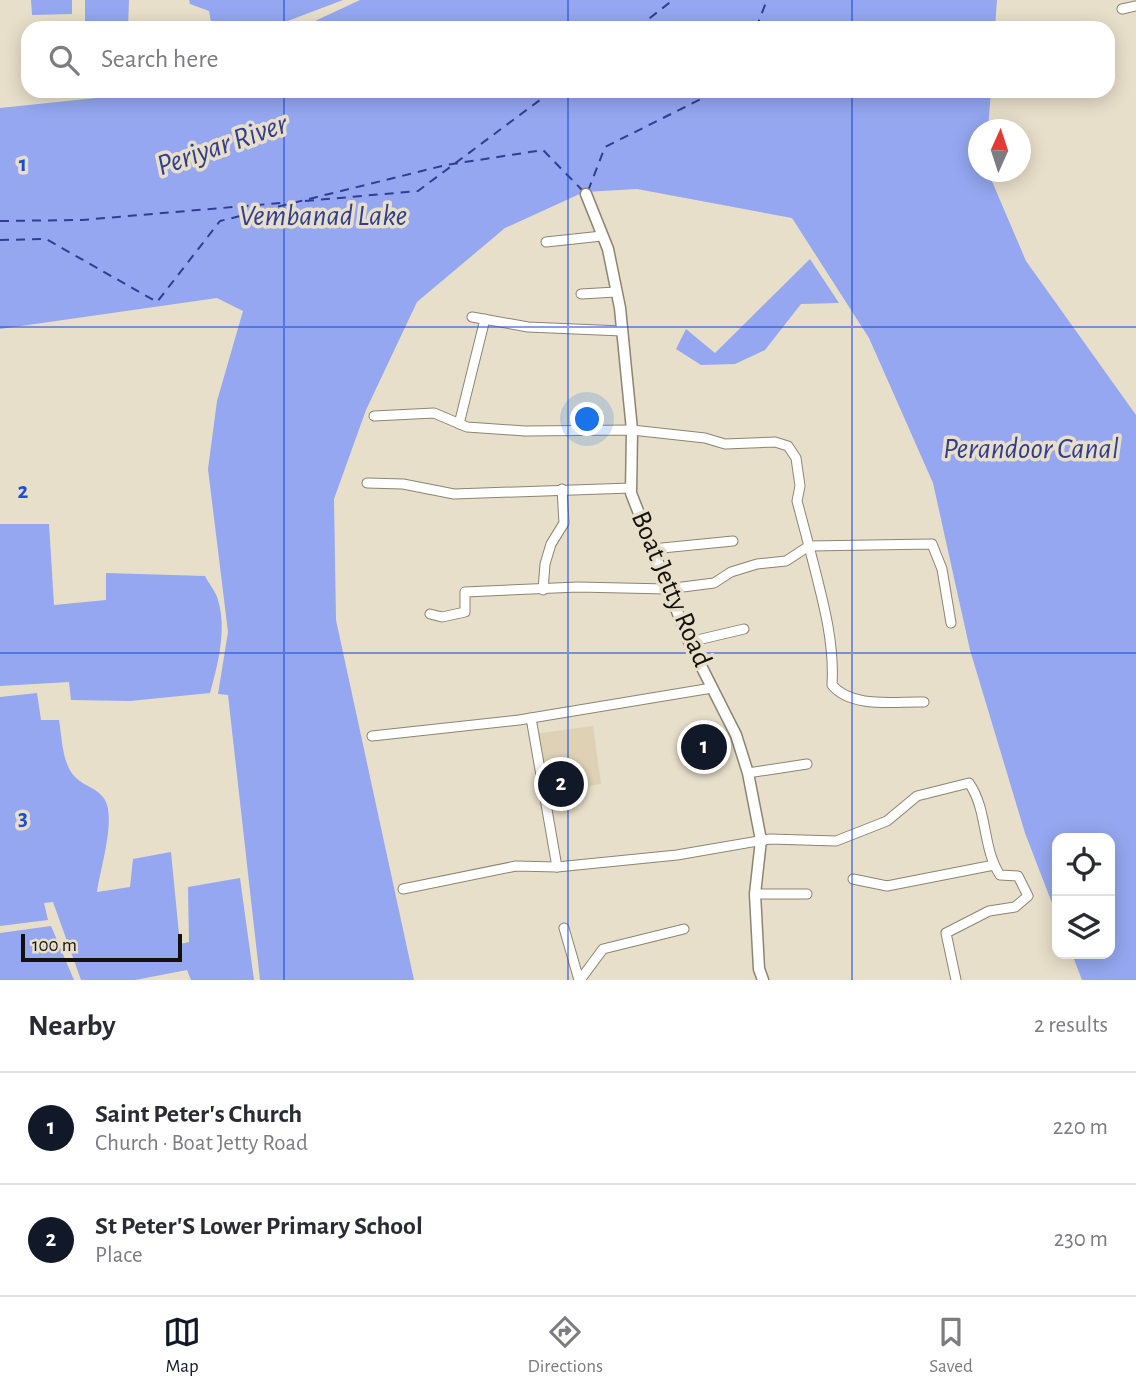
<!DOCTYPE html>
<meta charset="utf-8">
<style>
body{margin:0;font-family:"Alegreya Sans",sans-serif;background:#f2f2f3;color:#2b2b33}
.controls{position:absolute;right:21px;bottom:21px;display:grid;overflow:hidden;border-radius:14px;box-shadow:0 4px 18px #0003}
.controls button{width:63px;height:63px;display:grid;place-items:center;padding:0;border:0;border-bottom:2px solid #e1e1e2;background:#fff;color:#2b2b33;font:35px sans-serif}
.compass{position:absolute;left:968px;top:119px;width:63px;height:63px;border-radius:50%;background:#fff;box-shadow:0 4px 18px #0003;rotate:3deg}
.scale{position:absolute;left:21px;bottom:18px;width:161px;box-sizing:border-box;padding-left:7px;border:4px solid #14110a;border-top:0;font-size:19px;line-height:24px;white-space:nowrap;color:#14110a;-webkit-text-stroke:5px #e8dfca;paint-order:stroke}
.you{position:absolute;left:588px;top:420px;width:24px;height:24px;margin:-18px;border:5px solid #fff;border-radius:50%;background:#1a73e8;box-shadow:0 0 0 10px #1a73e833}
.badge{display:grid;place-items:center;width:46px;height:46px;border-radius:50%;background:#111827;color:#fff;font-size:23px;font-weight:700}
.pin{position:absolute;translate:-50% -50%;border:4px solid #fff;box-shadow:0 2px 7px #0006}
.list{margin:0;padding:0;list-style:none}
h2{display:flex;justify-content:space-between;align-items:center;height:91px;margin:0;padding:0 28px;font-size:30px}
h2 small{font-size:23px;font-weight:400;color:#7c7c81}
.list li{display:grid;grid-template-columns:46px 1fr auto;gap:21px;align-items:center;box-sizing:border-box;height:112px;padding:0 28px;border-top:2px solid #e1e1e2}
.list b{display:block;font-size:26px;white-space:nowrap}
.list p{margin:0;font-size:23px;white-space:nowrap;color:#7c7c81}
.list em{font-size:23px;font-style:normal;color:#7c7c81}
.icon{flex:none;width:38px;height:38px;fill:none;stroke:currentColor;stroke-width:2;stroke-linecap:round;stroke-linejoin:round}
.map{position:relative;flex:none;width:1136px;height:980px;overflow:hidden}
.search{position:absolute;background:#fff;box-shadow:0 4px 18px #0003;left:21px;right:21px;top:21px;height:77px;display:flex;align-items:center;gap:18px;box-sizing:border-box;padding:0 24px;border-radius:21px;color:#7c7c81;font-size:26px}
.sheet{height:315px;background:#fff}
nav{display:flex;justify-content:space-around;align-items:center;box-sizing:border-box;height:98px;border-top:2px solid #e1e1e2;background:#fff;font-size:19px;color:#7c7c81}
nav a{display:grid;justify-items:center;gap:4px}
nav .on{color:#111827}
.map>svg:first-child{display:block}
.built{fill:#ded1b6}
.water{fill:#94a7f0}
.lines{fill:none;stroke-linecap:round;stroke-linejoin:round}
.ferry{stroke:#313d90;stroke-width:2;stroke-dasharray:9 7;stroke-linecap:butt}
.minor-casing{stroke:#8d8472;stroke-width:11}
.tertiary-casing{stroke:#8d8472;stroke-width:13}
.minor{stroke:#fff;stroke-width:9}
.tertiary{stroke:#fff;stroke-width:10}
.grid{fill:none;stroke:#1d4ed8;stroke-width:2;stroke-opacity:0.55}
.labels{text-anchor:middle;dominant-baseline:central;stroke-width:7;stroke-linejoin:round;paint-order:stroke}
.street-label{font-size:28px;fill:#14110a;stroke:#e8dfca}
.water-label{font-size:30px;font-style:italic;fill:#313d90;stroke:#e8dfca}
.grid-label{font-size:23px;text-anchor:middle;font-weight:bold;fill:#1d4ed8;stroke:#e8dfca;stroke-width:7;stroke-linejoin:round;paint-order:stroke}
</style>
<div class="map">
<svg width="1136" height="980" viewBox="0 0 1136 980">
<rect width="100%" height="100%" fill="#e8dfca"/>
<polygon class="built" points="593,726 601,784 563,791 563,799 546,800 533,734"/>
<g class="water">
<polygon points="31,0 72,0 72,14 32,15"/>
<polygon points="85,0 129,0 128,28 85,28"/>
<polygon points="189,0 343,0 272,27 212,28 209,11 190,4"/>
<polygon points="360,0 997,0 995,28 300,28"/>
<polygon points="163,91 991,91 988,129 978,130 978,172 988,172 1026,261 1136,415 1136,980 1082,980 1072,954 1110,954 1110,838 1057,838 1057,916 1025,833 970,650 933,483 869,338 792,218 637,189 584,192 505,228 417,302 366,410 334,499 336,620 414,980 260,980 228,695 218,694 228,632 208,469 217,401 243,311 217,298 0,329 0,108"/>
<polygon points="810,259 839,303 801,304 765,350 735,364 701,365 676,349 686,329 715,353"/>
<path d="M0,524H49L54,605L106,600V573L205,576C209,584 216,592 218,600C227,629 218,665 210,693L130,701L71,700L69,682L0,686Z"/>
<path d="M37,693L41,720H59C62,737 62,764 75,777C85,787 98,788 105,800C116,819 100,870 97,892L130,887L133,859L171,852L180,944L189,942L188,887L240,878L254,980H191L187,970L135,980H81L53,902L44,903L48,920L0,926V697Z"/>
<polygon points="51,926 74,980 0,980 0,933"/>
</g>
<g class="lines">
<g class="ferry">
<polyline points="637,28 673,0"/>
<polyline points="756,28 767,0"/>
<polyline points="588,191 605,147 717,91"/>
<polyline points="305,201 418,191 552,91"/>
<polyline points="0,221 82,220 292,202"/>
<polyline points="0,240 46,239 157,302 220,221 446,165 543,150 582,190"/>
</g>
<defs>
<g id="minor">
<polyline points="1122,9 1136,6"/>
<polyline points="546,242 602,236"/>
<polyline points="581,294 616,292"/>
<polyline points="472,317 528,327 622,331"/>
<polyline points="374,416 434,413 467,427 525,431 632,430 705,438 725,444 775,442 788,446 796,458 800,486 797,501 809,546 932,544 942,569 951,623"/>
<polyline points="459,424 485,319"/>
<polyline points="367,483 403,484 454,494 631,488"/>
<polyline points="652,549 733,541"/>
<polyline points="543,590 545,564 551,544 564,523 562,489"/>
<path d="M430,614L442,617L465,612V592L578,587L667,589L714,583L731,572L757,564L786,561L809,546C820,591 835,638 832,685C852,709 896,701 924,702"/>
<polyline points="689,642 744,629"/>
<polyline points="531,718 557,867"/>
<polyline points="372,736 519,720 712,688"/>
<polyline points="748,773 807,764"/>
<polyline points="853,879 887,886 994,865"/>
<path d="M403,889L516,866L557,867L677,855L770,839L836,841L887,821L917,796L969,783C988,810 982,848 1000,875L1018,876L1028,896L1015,907L989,911L946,933L956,980"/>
<polyline points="755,894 807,894"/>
<polyline points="564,928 579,980"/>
<polyline points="580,980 603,949 684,929"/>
</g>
<polyline id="tertiary" points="586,194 608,249 620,308 632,430 631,493 689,642 736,735 748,773 761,840 755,894 759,969 763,980"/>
</defs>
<use href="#minor" class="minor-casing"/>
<use href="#tertiary" class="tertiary-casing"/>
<use href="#minor" class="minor"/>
<use href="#tertiary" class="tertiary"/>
</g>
<path class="grid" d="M284,0V28M568,0V28M852,0V28M284,91V980M568,91V980M852,91V980M0,327H1136M0,653H1136"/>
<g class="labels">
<g class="street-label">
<text transform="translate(671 589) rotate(67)">Boat Jetty Road</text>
</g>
<g class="water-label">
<text transform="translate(222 145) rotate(-19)">Periyar River</text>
<text x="323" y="216">Vembanad Lake</text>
<text x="1031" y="449">Perandoor Canal</text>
</g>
</g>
<g class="grid-label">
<text x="23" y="171">1</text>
<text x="23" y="498">2</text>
<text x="23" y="825">3</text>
</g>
</svg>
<div class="controls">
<button><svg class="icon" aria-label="locate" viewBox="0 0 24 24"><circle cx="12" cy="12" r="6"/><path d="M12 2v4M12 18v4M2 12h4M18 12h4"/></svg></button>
<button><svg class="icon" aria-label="layers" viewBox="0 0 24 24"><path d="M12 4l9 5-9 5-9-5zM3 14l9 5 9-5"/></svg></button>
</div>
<svg class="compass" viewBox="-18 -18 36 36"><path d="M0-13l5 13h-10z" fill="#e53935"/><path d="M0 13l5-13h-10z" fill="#7c7c81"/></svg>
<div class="scale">100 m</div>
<div class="you"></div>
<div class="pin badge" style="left:704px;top:747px">1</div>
<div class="pin badge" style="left:561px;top:784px">2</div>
<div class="search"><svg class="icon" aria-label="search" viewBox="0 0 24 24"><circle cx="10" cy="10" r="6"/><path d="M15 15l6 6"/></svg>Search here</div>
</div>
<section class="sheet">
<h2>Nearby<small>2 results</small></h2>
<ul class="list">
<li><span class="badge">1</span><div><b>Saint Peter's Church</b><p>Church · Boat Jetty Road</p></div><em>220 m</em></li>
<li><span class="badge">2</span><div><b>St Peter'S Lower Primary School</b><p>Place</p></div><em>230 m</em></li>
</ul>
</section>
<nav>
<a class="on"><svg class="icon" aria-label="map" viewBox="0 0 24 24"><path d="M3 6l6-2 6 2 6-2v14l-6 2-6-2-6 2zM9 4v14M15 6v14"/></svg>Map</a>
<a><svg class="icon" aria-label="directions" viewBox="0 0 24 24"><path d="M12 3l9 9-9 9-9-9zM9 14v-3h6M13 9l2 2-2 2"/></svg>Directions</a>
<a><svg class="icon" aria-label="saved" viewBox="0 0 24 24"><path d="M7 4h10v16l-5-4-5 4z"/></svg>Saved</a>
</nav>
